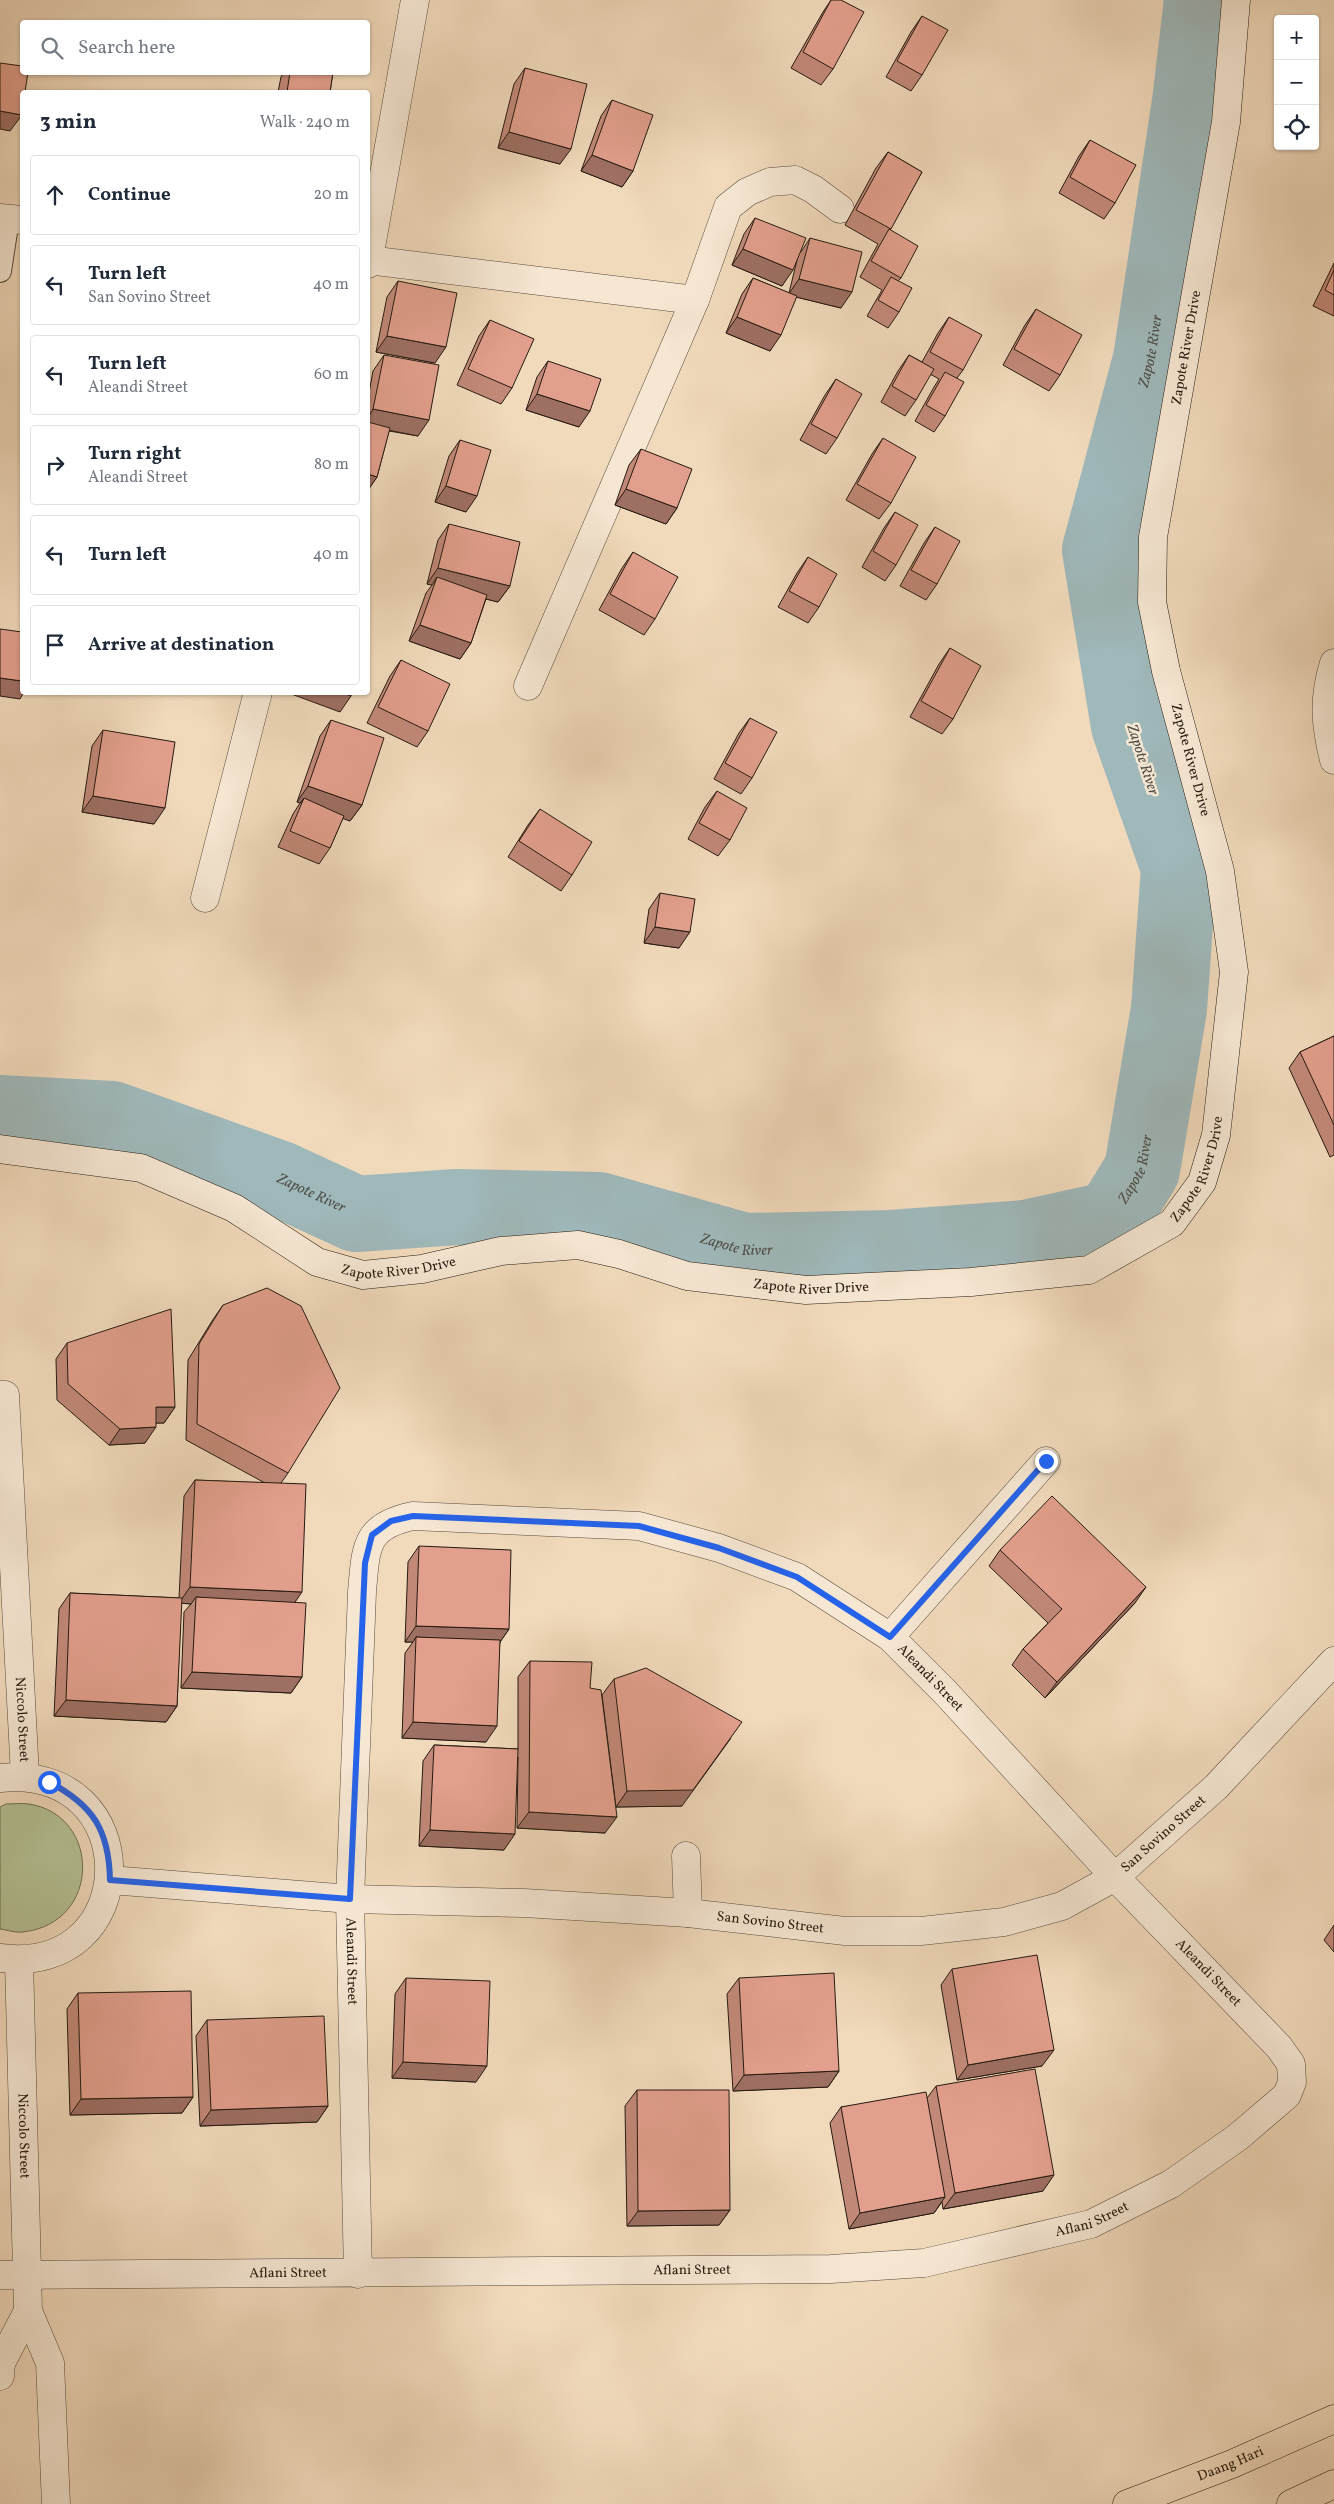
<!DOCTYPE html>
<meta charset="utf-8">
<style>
body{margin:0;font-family:Vollkorn,serif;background:#f6f6f7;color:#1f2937}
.controls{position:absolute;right:15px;top:15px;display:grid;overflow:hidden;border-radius:5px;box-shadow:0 1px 4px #0004}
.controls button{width:45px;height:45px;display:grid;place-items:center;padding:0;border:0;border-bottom:1px solid #e0e1e3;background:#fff;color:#1f2937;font:25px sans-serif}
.stop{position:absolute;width:15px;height:15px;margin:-11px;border:4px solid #2563eb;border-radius:50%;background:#fff}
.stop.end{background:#2563eb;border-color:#fff;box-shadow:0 1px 5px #0008}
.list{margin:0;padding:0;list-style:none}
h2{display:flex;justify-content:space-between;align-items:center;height:65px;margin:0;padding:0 20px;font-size:21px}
h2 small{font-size:16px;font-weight:400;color:#747a83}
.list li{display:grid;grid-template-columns:32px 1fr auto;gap:15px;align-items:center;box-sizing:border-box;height:80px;margin:0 10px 10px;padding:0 10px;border:1px solid #e0e1e3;border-radius:5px}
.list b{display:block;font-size:19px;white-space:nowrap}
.list p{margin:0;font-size:16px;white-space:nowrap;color:#747a83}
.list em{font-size:16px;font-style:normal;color:#747a83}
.icon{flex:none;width:28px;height:28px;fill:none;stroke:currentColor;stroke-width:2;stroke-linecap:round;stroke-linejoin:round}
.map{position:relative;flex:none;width:1334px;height:2504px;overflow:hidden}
.search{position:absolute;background:#fff;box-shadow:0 1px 4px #0004;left:20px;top:20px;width:350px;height:55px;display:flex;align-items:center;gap:12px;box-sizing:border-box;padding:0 18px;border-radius:5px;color:#747a83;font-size:19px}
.panel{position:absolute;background:#fff;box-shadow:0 1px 4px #0004;left:20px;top:90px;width:350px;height:605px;border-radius:5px}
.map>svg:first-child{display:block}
.green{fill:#b4c194;stroke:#6c6e52}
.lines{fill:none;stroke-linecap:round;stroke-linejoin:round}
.river{stroke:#9fb8ba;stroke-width:76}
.lane-casing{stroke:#584a3a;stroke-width:24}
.street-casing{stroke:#584a3a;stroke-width:29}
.secondary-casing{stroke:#251a0f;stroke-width:29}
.primary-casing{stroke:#251a0f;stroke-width:29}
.lane{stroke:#f6e7d3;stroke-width:22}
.street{stroke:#f6e7d3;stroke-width:28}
.secondary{stroke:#f6e7d3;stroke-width:28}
.primary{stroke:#f1dabc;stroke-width:28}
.wall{fill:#c28979;stroke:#251a0f}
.shaded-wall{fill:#9e6f63;stroke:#251a0f}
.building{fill:#e29f8d;stroke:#251a0f}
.route{stroke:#2563eb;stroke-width:6}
.labels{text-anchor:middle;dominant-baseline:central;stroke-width:5;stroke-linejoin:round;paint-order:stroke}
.street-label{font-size:14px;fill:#251a0f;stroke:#f6e7d3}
.water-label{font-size:15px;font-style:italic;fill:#50514b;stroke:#f6e7d3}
</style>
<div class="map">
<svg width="1334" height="2504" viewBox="0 0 1334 2504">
<rect width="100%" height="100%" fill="#f1dabc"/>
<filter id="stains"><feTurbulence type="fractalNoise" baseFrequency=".004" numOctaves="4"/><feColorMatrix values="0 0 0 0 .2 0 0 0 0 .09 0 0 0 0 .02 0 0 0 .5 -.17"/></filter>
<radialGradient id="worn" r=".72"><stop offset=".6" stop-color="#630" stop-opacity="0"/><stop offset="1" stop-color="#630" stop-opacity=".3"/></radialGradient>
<path class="green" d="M6,1804C13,1804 22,1803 29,1804C101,1815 102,1923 23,1932C16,1933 7,1930 0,1929V1807Z"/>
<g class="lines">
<path class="river" id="s1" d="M0,1113L112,1119L280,1179L356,1214L457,1207L599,1210L745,1251L891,1248L1025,1238L1112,1219L1142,1170L1169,1009L1179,868L1129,726L1100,550L1151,359L1190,102L1202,0"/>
<defs>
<polyline id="lane" points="0,271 8,219"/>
<g id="street">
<polyline points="0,218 22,220"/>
<polyline points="368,260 695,300"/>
<polyline points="368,264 415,0"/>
<path d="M1334,663C1323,699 1325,724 1334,760"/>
<polyline points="528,686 695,300 728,207 747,192 770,182 795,180 813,189 840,209"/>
<polyline points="205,898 258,692"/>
<path id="s2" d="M0,1395H5L25,1776"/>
<polyline points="890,1637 1046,1461"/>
<path d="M0,1778C147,1763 144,1977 0,1958"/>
<polyline points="686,1856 688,1913"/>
<path id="s3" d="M110,1880L350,1899L524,1903L688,1913L845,1931H921L1004,1922L1062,1906L1115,1877L1216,1787L1334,1661"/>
<path id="s4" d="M19,1960L28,2311L50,2363L56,2504"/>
<path id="s5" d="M0,2275L831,2269L924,2263L1091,2224L1171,2184L1238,2137L1287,2095L1292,2082L1291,2064L1279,2047L1115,1877L945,1692L890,1637L797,1577L719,1548L639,1526L413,1516C364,1526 366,1548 362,1592L350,1899L358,2274"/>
<polyline points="0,2376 1,2363 28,2311"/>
</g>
<g id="secondary">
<path id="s6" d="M0,1149L141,1168L234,1208L317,1262L363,1275L422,1269L501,1251L578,1245L619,1254L687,1276L806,1290L971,1282L1089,1270L1172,1223L1202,1182L1216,1135L1234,972L1220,871L1166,671L1152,602L1153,537L1226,122L1236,0"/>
</g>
<g id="primary">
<path id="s7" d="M1127,2504L1232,2464L1334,2419"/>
<polyline points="1291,2504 1334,2484"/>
</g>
</defs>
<use href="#lane" class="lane-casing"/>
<use href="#street" class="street-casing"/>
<use href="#secondary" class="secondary-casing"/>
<use href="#primary" class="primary-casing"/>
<use href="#lane" class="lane"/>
<use href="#street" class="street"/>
<use href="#secondary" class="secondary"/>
<use href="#primary" class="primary"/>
</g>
<g class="wall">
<polygon points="831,0 841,0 833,69 821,85 791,68 823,12"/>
<polygon points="922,16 922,75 911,91 886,77 911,32"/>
<polygon points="525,68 560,164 498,148 514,84"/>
<polygon points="284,72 333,72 330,92 278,92 281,77"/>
<polygon points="612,100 633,171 622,187 581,171 601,116"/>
<polygon points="1090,140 1115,203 1104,219 1059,193 1079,156"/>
<polygon points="888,152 922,172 890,230 901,278 898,281 899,312 888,328 867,316 882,290 860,277 878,244 845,225 876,168"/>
<polygon points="755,218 801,252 810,238 841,308 796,297 770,351 726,333 742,294 753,278 789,293 797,260 782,286 732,265 744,234"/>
<polygon points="1334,263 1334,316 1313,306"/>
<polygon points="398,281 435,363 376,352 387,297"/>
<polygon points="1036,309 1060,375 1049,391 1003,365 1025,325"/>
<polygon points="949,317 963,370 957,378 945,416 934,432 915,421 934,387 939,379 930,374 916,400 905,416 881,402 898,371 909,355 922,362 938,333"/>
<polygon points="490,320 512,388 501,404 457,385 479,336"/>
<polygon points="384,355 418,436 389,431 377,477 368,490 368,398 373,371"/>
<polygon points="548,361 579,427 526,410 537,377"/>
<polygon points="836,379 837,438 826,454 800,440 825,395"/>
<polygon points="883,438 891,503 879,519 846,500 872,454"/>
<polygon points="460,440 466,512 435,502 449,456"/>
<polygon points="641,449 677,508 666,524 615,505 629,465"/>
<polygon points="895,512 896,565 885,581 862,567 884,528"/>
<polygon points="449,524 510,586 498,602 486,599 471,643 460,659 409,641 426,593 432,585 427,584 438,540"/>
<polygon points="935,527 937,584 926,600 900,586 924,543"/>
<polygon points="633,552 655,619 644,635 599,610 622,568"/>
<polygon points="808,557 819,607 808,623 778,607 797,573"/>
<polygon points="950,648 953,719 942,734 910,717 939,664"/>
<polygon points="401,660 428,731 417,747 367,723 390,676"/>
<polygon points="750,718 752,778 741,794 714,779 739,733"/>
<polygon points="331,720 362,805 350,821 343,818 330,848 319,864 278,847 293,814 300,803 297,802 320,736"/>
<polygon points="103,730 154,824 82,812 92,746"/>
<polygon points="717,791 730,840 718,856 688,839 705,807"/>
<polygon points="540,809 572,875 561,891 508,857 528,825"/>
<polygon points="660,893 679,948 644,943 649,909"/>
<polygon points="1334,1036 1334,1155 1330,1157 1289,1068 1300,1052"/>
<polygon points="223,1305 288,1473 281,1483 294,1602 302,1677 291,1693 181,1688 184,1612 191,1604 181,1603 177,1706 166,1722 54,1716 59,1609 70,1593 179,1598 184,1496 195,1480 265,1483 186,1440 188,1360 212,1321"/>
<polygon points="67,1343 175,1407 164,1423 156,1423 145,1443 109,1445 57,1400 56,1359"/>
<polygon points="419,1546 509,1629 500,1642 486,1742 402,1738 405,1653 413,1642 405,1642 408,1562"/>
<polygon points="1000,1550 1135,1603 1045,1698 1012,1665 1023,1649 1048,1623 989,1566"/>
<polygon points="530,1661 590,1688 605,1833 517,1828 518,1757 504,1850 419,1846 423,1761 434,1745 518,1749 518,1677"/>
<polygon points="614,1679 682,1806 616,1807 602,1695"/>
<polygon points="1334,1925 1334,1952 1324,1940"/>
<polygon points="952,1969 1042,2066 957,2080 941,1985"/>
<polygon points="406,1978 476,2082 392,2078 395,1994"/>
<polygon points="739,1978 839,2071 828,2087 733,2091 727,1994"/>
<polygon points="78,1993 193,2097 182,2113 70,2115 67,2009"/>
<polygon points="207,2020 328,2106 317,2122 200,2126 196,2036"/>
<polygon points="936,2086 1043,2191 943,2209 942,2202 934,2213 849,2229 830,2123 841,2107 927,2098"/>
<polygon points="637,2090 730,2210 719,2225 627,2226 625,2106"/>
</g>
<g class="shaded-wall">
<polygon points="0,111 22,115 10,131 0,129"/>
<polygon points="509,132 571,149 560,164 498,148"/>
<polygon points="592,155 633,171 622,187 581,171"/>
<polygon points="743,249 793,270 782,286 732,265"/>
<polygon points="799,279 852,292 841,308 788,295"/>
<polygon points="737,317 781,335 770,351 726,333"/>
<polygon points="387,336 446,347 435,363 376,352"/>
<polygon points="537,394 590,411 579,427 526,410"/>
<polygon points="373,409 429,420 418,436 368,426 368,418"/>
<polygon points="368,474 377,477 368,490"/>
<polygon points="446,486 477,496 466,512 435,502"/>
<polygon points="626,489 677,508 666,524 615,505"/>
<polygon points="438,568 510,586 498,602 434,586 437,577 432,585 427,584"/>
<polygon points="420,625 471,643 460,659 409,641"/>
<polygon points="0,678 22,681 22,692 24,692 20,699 0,696"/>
<polygon points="286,692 341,692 351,696 340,712"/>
<polygon points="308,786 362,805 350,821 301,804 304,798 300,803 297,802"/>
<polygon points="93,796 165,808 154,824 82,812"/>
<polygon points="655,927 690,932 679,948 644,943"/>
<polygon points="156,1407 175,1407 164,1423 145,1423"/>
<polygon points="156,1427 145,1443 109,1445 120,1429"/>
<polygon points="190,1587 302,1592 291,1608 196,1597 191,1604 179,1603"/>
<polygon points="1146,1587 1135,1603 1045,1698 1057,1682"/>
<polygon points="416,1626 509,1629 498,1645 416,1637 413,1642 405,1642"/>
<polygon points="192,1672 302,1677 291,1693 181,1688"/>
<polygon points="66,1700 177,1706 166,1722 54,1716"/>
<polygon points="413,1722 497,1726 486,1742 402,1738"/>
<polygon points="731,1738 682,1806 616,1807 627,1791"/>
<polygon points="529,1812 617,1817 605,1833 517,1828"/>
<polygon points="430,1830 515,1834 504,1850 419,1846"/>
<polygon points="1054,2050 1042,2066 957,2080 968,2065"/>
<polygon points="403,2062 487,2066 476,2082 392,2078"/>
<polygon points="839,2071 828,2087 733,2091 744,2075"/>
<polygon points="193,2097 182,2113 70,2115 81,2099"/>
<polygon points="328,2106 317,2122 200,2126 211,2110"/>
<polygon points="1054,2175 1043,2191 943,2209 955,2193"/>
<polygon points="945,2197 934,2213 849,2229 860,2213"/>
<polygon points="730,2210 719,2225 627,2226 638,2211"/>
</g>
<g class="building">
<polygon points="831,0 841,0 864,12 833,69 803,52"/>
<polygon points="922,16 948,30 922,75 897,61"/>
<polygon points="0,63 22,66 22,72 28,72 25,92 22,92 22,115 0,111"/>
<polygon points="525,68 587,84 571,149 509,132"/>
<polygon points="290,72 333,72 330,92 287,92"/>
<polygon points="612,100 653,115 633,171 592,155"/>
<polygon points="1090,140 1136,165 1115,203 1070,177"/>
<polygon points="888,152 922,172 891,229 856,210"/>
<polygon points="755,218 806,238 793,270 743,249"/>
<polygon points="889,229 918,246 901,278 871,261"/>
<polygon points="810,238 862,252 852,292 799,279"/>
<polygon points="1334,270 1334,295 1325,290"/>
<polygon points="891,277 912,288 899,312 878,300"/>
<polygon points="753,278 797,296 781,335 737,317"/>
<polygon points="398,281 457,293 446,347 387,336"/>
<polygon points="1036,309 1082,335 1060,375 1014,349"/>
<polygon points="949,317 982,335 963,370 930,352"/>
<polygon points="490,320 534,339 512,388 468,369"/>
<polygon points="384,355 439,365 429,420 373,409"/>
<polygon points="909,355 934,369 916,400 892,386"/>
<polygon points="548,361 601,379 590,411 537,394"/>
<polygon points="945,372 964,382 945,416 926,405"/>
<polygon points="836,379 862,394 837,438 811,424"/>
<polygon points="368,422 390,428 377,477 368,474"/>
<polygon points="883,438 916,457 891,503 857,484"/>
<polygon points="460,440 491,450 477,496 446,486"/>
<polygon points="641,449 692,469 677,508 626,489"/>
<polygon points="895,512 918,525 896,565 873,551"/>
<polygon points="449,524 520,542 510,586 438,568"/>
<polygon points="935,527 960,541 937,584 911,570"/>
<polygon points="633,552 678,577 655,619 610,594"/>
<polygon points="808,557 837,574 819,607 789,591"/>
<polygon points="437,577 487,595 471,643 420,625"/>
<polygon points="0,629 22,632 22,681 0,678"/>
<polygon points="950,648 981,666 953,719 921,701"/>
<polygon points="401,660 450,684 428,731 378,707"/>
<polygon points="341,692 352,692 351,696"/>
<polygon points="750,718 777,732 752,778 725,763"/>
<polygon points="331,720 384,738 362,805 308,786"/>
<polygon points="103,730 175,742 165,808 93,796"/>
<polygon points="717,791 747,808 730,840 699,823"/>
<polygon points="304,798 344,816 330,848 290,831"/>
<polygon points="540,809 592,842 572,875 519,841"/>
<polygon points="660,893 695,899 690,932 655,927"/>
<polygon points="1334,1036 1334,1125 1300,1052"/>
<polygon points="267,1288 301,1306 340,1388 288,1473 197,1424 199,1344 223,1305"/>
<polygon points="171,1309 175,1407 156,1407 156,1427 120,1429 68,1384 67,1343"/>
<polygon points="195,1480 306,1484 302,1592 190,1587"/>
<polygon points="1052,1496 1146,1587 1057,1682 1023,1649 1062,1609 1000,1550"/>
<polygon points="419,1546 511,1550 509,1629 416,1626"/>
<polygon points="70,1593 182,1598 177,1706 66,1700"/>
<polygon points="196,1597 306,1603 302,1677 192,1672"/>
<polygon points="416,1637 500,1640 497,1726 413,1722"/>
<polygon points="530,1661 592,1662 590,1688 601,1690 617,1817 529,1812"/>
<polygon points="646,1668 742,1722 693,1790 627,1791 614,1679"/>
<polygon points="434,1745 518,1749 515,1834 430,1830"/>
<polygon points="1037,1955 1054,2050 968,2065 952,1969"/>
<polygon points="834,1973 839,2071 744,2075 739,1978"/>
<polygon points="406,1978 490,1981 487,2066 403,2062"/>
<polygon points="191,1991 193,2097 81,2099 78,1993"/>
<polygon points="324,2016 328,2106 211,2110 207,2020"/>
<polygon points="1035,2069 1054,2175 955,2193 936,2086"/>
<polygon points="637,2090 729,2090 730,2210 638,2211"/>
<polygon points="926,2092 945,2197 860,2213 841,2107"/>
</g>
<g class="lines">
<path class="route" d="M49,1782C93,1805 109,1830 110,1880L350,1899L365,1563L372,1535L391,1521L413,1516L639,1526L719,1548L797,1577L890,1637L1046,1461"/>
</g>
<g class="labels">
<g class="street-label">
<text stroke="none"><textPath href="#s6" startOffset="2121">Zapote River Drive</textPath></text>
<text transform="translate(1190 760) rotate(75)">Zapote River Drive</text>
<text stroke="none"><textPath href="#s6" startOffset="1281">Zapote River Drive</textPath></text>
<text stroke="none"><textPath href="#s6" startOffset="426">Zapote River Drive</textPath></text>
<text stroke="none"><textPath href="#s6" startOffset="846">Zapote River Drive</textPath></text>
<text transform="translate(930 1678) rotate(46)">Aleandi Street</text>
<text stroke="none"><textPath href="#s2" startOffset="330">Niccolo Street</textPath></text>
<text stroke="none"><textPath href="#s3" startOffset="1082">San Sovino Street</textPath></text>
<text stroke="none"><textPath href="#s3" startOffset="662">San Sovino Street</textPath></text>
<text stroke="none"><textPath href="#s5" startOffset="2925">Aleandi Street</textPath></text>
<text transform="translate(1208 1973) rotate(46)">Aleandi Street</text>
<text stroke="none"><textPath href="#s4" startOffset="176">Niccolo Street</textPath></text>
<text stroke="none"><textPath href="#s5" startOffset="1098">Aflani Street</textPath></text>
<text stroke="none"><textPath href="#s5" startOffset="692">Aflani Street</textPath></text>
<text stroke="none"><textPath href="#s5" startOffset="288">Aflani Street</textPath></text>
<text stroke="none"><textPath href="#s7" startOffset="111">Daang Hari</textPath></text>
</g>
<g class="water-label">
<text stroke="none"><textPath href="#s1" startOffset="2035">Zapote River</textPath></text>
<text transform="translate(1142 760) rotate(72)">Zapote River</text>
<text stroke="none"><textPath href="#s1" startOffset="1195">Zapote River</textPath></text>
<text stroke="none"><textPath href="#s1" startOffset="325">Zapote River</textPath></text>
<text stroke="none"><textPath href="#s1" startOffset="760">Zapote River</textPath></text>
</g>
</g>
<rect width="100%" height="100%" filter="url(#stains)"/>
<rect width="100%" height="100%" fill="url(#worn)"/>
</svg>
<div class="controls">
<button>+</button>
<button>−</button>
<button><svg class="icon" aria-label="locate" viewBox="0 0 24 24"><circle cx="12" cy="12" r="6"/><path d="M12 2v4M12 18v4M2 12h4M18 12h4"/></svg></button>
</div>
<div class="stop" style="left:49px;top:1782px"></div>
<div class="stop end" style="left:1046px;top:1461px"></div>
<div class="search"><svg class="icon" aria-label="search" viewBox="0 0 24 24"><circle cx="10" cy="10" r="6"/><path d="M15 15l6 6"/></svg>Search here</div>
<section class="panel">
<h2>3 min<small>Walk · 240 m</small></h2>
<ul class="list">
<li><svg class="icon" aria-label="ahead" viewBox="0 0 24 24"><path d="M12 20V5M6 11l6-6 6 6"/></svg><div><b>Continue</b></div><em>20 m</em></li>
<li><svg class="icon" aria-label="left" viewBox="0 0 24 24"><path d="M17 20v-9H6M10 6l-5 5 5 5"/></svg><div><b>Turn left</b><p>San Sovino Street</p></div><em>40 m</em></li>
<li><svg class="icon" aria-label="left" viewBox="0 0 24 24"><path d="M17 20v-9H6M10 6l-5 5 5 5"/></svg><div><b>Turn left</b><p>Aleandi Street</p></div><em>60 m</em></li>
<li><svg class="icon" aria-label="right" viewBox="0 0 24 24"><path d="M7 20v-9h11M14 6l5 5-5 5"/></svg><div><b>Turn right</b><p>Aleandi Street</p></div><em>80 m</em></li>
<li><svg class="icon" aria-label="left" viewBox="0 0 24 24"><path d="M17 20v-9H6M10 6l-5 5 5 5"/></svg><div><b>Turn left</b></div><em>40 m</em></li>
<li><svg class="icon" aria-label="arrive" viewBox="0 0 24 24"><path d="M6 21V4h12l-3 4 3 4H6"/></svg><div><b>Arrive at destination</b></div></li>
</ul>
</section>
</div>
